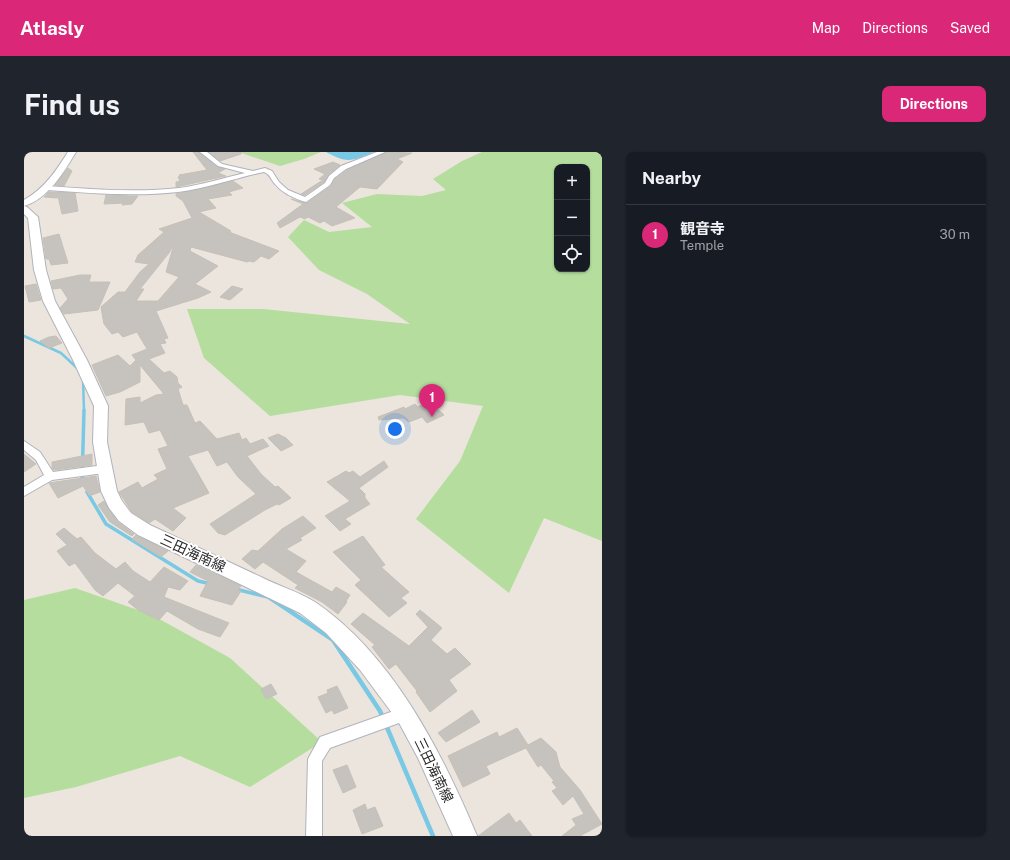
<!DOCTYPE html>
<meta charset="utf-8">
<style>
body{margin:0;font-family:"Public Sans","Noto Sans JP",sans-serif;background:#20242c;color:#f1f3f6}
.controls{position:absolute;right:12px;top:12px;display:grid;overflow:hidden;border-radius:8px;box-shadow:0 1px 3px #0004}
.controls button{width:36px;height:36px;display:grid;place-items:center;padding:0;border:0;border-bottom:1px solid #363941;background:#171b24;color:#f1f3f6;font:20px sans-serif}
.you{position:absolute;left:371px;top:277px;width:14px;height:14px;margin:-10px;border:3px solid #fff;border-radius:50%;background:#1a73e8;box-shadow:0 0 0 6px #1a73e833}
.badge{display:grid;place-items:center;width:26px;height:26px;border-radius:50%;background:#db2777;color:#fff;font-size:13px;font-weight:700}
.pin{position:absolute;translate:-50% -33px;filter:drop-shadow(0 1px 2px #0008)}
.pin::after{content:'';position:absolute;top:21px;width:14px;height:12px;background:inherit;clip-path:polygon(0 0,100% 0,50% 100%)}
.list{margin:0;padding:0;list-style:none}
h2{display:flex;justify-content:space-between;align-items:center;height:52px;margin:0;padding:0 16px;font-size:17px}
h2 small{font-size:13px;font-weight:400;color:#9ea1a6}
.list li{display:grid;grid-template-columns:26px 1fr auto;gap:12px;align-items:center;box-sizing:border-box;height:60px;padding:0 16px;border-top:1px solid #363941}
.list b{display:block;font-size:15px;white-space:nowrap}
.list p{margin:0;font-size:13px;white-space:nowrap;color:#9ea1a6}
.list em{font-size:13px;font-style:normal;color:#9ea1a6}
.icon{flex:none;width:22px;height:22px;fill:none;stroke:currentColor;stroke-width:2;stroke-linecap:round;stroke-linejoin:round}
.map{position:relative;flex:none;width:578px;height:684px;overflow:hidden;border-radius:8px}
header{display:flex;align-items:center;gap:24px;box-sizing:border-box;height:56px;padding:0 20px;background:#db2777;color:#fff}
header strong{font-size:19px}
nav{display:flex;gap:22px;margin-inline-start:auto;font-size:14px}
.intro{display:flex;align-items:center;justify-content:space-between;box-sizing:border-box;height:96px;padding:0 24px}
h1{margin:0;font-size:28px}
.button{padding:10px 18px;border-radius:8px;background:#db2777;color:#fff;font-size:14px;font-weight:700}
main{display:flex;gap:24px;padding:0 24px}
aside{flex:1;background:#171b24;border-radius:8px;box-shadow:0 1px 3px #0004}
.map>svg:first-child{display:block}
.green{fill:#b4dd9e;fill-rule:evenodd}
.water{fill:#79c8e4}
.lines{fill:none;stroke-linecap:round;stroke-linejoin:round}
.stream-far2{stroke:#79c8e4;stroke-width:2.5}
.stream-far1{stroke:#79c8e4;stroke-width:3.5}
.stream{stroke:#79c8e4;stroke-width:4.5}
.building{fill:#c6c2bd;stroke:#c6c1b7;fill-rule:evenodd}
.minor-casing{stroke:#b1b3bc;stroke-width:2}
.tertiary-casing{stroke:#b1b3bc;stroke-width:2}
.secondary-casing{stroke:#b1b3bc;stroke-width:2}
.minor{fill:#fff;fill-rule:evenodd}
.tertiary{fill:#fff;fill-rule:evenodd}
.secondary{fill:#fff;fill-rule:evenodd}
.labels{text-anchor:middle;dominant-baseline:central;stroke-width:4;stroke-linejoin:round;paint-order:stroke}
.street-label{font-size:14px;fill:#2a2a2a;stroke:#fff}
</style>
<header>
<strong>Atlasly</strong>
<nav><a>Map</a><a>Directions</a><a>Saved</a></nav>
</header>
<div class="intro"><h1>Find us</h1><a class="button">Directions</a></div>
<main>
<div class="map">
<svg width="578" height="684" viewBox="0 0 578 684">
<rect width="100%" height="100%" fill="#ebe5dd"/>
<g class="green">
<polygon points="214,0 297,0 280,7 256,14"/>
<path d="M458,0H578V389L520,366L485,441L392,367L436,309L459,254L376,243L246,264L180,206L163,157H239L386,172L343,142L295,118L264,85L280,68L305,80L348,75L318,51L353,42L398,44L422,38L409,27L438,9ZM533,15H563V117H533Z"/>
<polygon points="51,436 128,463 206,506 298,590 226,635 156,604 52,635 0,646 0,448"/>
</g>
<path class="water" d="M302,0H350C328,9 324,12 302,0Z"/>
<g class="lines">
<g class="stream-far2">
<polyline points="0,184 37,201 53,216"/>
<polyline points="59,227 60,259"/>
</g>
<g class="stream-far1">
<polyline points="58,331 60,258"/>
<polyline points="63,340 82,372 174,429 187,432"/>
<polyline points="211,437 244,445"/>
</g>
<polyline class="stream" points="243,444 309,488 356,559 409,684"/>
</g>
<g class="building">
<polygon points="169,0 175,0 193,15 201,17 194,21 202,24 152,35 152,30 156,29 154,25 156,24 155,23 183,18"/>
<polygon points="185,0 217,0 217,2 196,9"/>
<polygon points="362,0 388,1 373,7 379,10 353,37 336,35 312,55 331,66 308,74 300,69 296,71 284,65 281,67 276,65 256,76 253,71 279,52 267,47 283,51 307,34 311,27 323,18"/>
<polygon points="309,10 316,13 304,23 300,30 281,43 277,42 299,28 295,27 301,22 290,17"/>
<polygon points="44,16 48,19 40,34 31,33"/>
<path d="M209,29L219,36L205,40L208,43L184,47L192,56L175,60L207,79L205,80L255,99L245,107L237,104L230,110L225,109L223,110L167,95L166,99L194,114L171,132L187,140L174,146L132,159L144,186L140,187L142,191L136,192L141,201L125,207L140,221L146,219L153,225L154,231L158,235L154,237L159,253H163L171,271L176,269L193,287L215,281L218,288L222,286L226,292L239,287L245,294L223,304L237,322L251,335L254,334L267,346L255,353L253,352L241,358L201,383L194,381L186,372L232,342L214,325L203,310L193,314L184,298L164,304L185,341L149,356L162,366L149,379L131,367L125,371L108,360L95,340L114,330L118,336L134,327L130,323L143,317L134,297L144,294L136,278L125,281L120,270L101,273L102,247L116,245V251L132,243L140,242L116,213V230L96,240L82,244L68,213L94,203L106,214L112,208L108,203L123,197L113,180L99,185L94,180L88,182L80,172L77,155L94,140H101L116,120L125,112L111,110L114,103L140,80L135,77L168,66L159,49L152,44V42ZM150,92L142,120L155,125L134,149H112L120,137H116L145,101Z"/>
<polygon points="25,40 51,41 54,59 38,62 34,44 33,46 20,45"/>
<polygon points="82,43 105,44 114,44 108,52 98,53 99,51 80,52"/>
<polygon points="35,82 44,111 27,113 25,107 22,107 19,86"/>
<polygon points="56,123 67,123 65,130 86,130 74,158 40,162 36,156 44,147 37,136 29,137 27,129"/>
<polygon points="12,132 17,148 5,150 1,134"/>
<polygon points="208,134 219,137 206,148 196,145"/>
<polygon points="32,184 38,191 25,196 16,189 25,185"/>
<polygon points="401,251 404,254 408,252 420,263 403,271 398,265 385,270 379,266 355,268 354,265 380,255 381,257 391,252 394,255"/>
<polygon points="254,282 262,286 269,293 257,299 244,286"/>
<polygon points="0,302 12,312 0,320"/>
<polygon points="68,302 68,313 30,318 28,316 28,310"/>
<polygon points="360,309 364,315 335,336 341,342 341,346 346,352 321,367 327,372 316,379 301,364 326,349 303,330 322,319 325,321 329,319 336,325"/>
<polygon points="72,324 76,340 68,343 65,343 59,334 34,346 25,331"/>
<polygon points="80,349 94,370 110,382 108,384 86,370 74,353"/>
<polygon points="279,364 292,376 276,386 278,388 262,397 282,409 272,420 308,440 312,435 326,443 322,449 323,450 314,462 298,450 271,436 274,433 239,410 231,417 218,407 228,398 234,399 258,377"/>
<polygon points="40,376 53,387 57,385 71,401 92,417 101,410 109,419 126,430 140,415 164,429 156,438 144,435 140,445 205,471 196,485 174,477 143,459 135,468 114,458 104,450 111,444 94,431 79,444 71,438 51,411 45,414 33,399 43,393 32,382"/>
<polygon points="112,383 113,384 144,399 137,405 108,387"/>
<polygon points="339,384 361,413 357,415 385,440 377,446 383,451 365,465 331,433 337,428 309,400"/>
<polygon points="172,413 217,434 214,438 217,439 208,453 176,444 184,429 166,420"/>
<polygon points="396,458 418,476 407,488 423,502 431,496 447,512 425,528 433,539 406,560 392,540 393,539 372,512 365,517 348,495 351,493 327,472 339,461 385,494 404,475 392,462"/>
<polygon points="247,532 253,542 242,547 237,537"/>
<polygon points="313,534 324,556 310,562 308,558 302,561 294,545 304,541 303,538"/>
<polygon points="448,558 456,570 422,590 414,581"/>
<polygon points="493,576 504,593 517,586 532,600 536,615 556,638 578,672 556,684 538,684 552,673 548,667 560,662 549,644 539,653 528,639 533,636 528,630 530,629 517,613 514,615 502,596 462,614 466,622 439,635 424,604 473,580 475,585"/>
<polygon points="323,613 332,635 319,641 309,618"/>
<polygon points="341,652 343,658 351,655 359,674 338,682 329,658"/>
<polygon points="485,661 492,671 496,668 508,684 454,684"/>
</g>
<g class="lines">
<defs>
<g id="minor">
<path d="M176,0H183L198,12L229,19L241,16L248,19L255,30L264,38L281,45L301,31L305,24L317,14L353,0H361L322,17L310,26L306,33L282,50C271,47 258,41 251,32C247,28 246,22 240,20C211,26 184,36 154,40C111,45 66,41 23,38L20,36L23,34C67,37 112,41 155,36C178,33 199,26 221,21L194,14Z"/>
<polygon points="0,289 16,300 29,320 80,313 85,317 80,321 28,328 0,344 0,335 20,323 12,308 0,298"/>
<polygon points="381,555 386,557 388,562 386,567 306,596 298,609 298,684 282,684 284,607 296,585"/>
</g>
<path id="tertiary" d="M44,0H52C40,20 24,47 0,54V48C20,37 32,19 44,0Z"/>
<path id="secondary" d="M0,54L3,55L14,65L22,118L31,149L63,208L84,254L83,290L93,339L98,349L107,361L126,373C164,391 201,408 239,426C255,434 275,440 291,450C368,502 418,600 453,684H429L394,606L374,569L336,518L302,481L276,461L114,383L95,369L85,356L77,339L69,290L70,254L49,208L19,149L10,118L4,66L0,62Z"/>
</defs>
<use href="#minor" class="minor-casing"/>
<use href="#tertiary" class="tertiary-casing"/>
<use href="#secondary" class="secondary-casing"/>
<use href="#minor" class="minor"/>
<use href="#tertiary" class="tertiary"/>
<use href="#secondary" class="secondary"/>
</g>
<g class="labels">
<g class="street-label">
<text transform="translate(169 401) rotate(25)">三田海南線</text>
<text transform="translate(410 618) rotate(64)">三田海南線</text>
</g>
</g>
</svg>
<div class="controls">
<button>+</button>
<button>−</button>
<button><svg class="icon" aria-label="locate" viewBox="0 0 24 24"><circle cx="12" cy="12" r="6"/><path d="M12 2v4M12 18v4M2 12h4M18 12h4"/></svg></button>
</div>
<div class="you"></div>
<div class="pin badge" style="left:408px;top:265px">1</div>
</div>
<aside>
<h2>Nearby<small></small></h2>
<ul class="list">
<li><span class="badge">1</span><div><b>観音寺</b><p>Temple</p></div><em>30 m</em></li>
</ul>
</aside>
</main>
